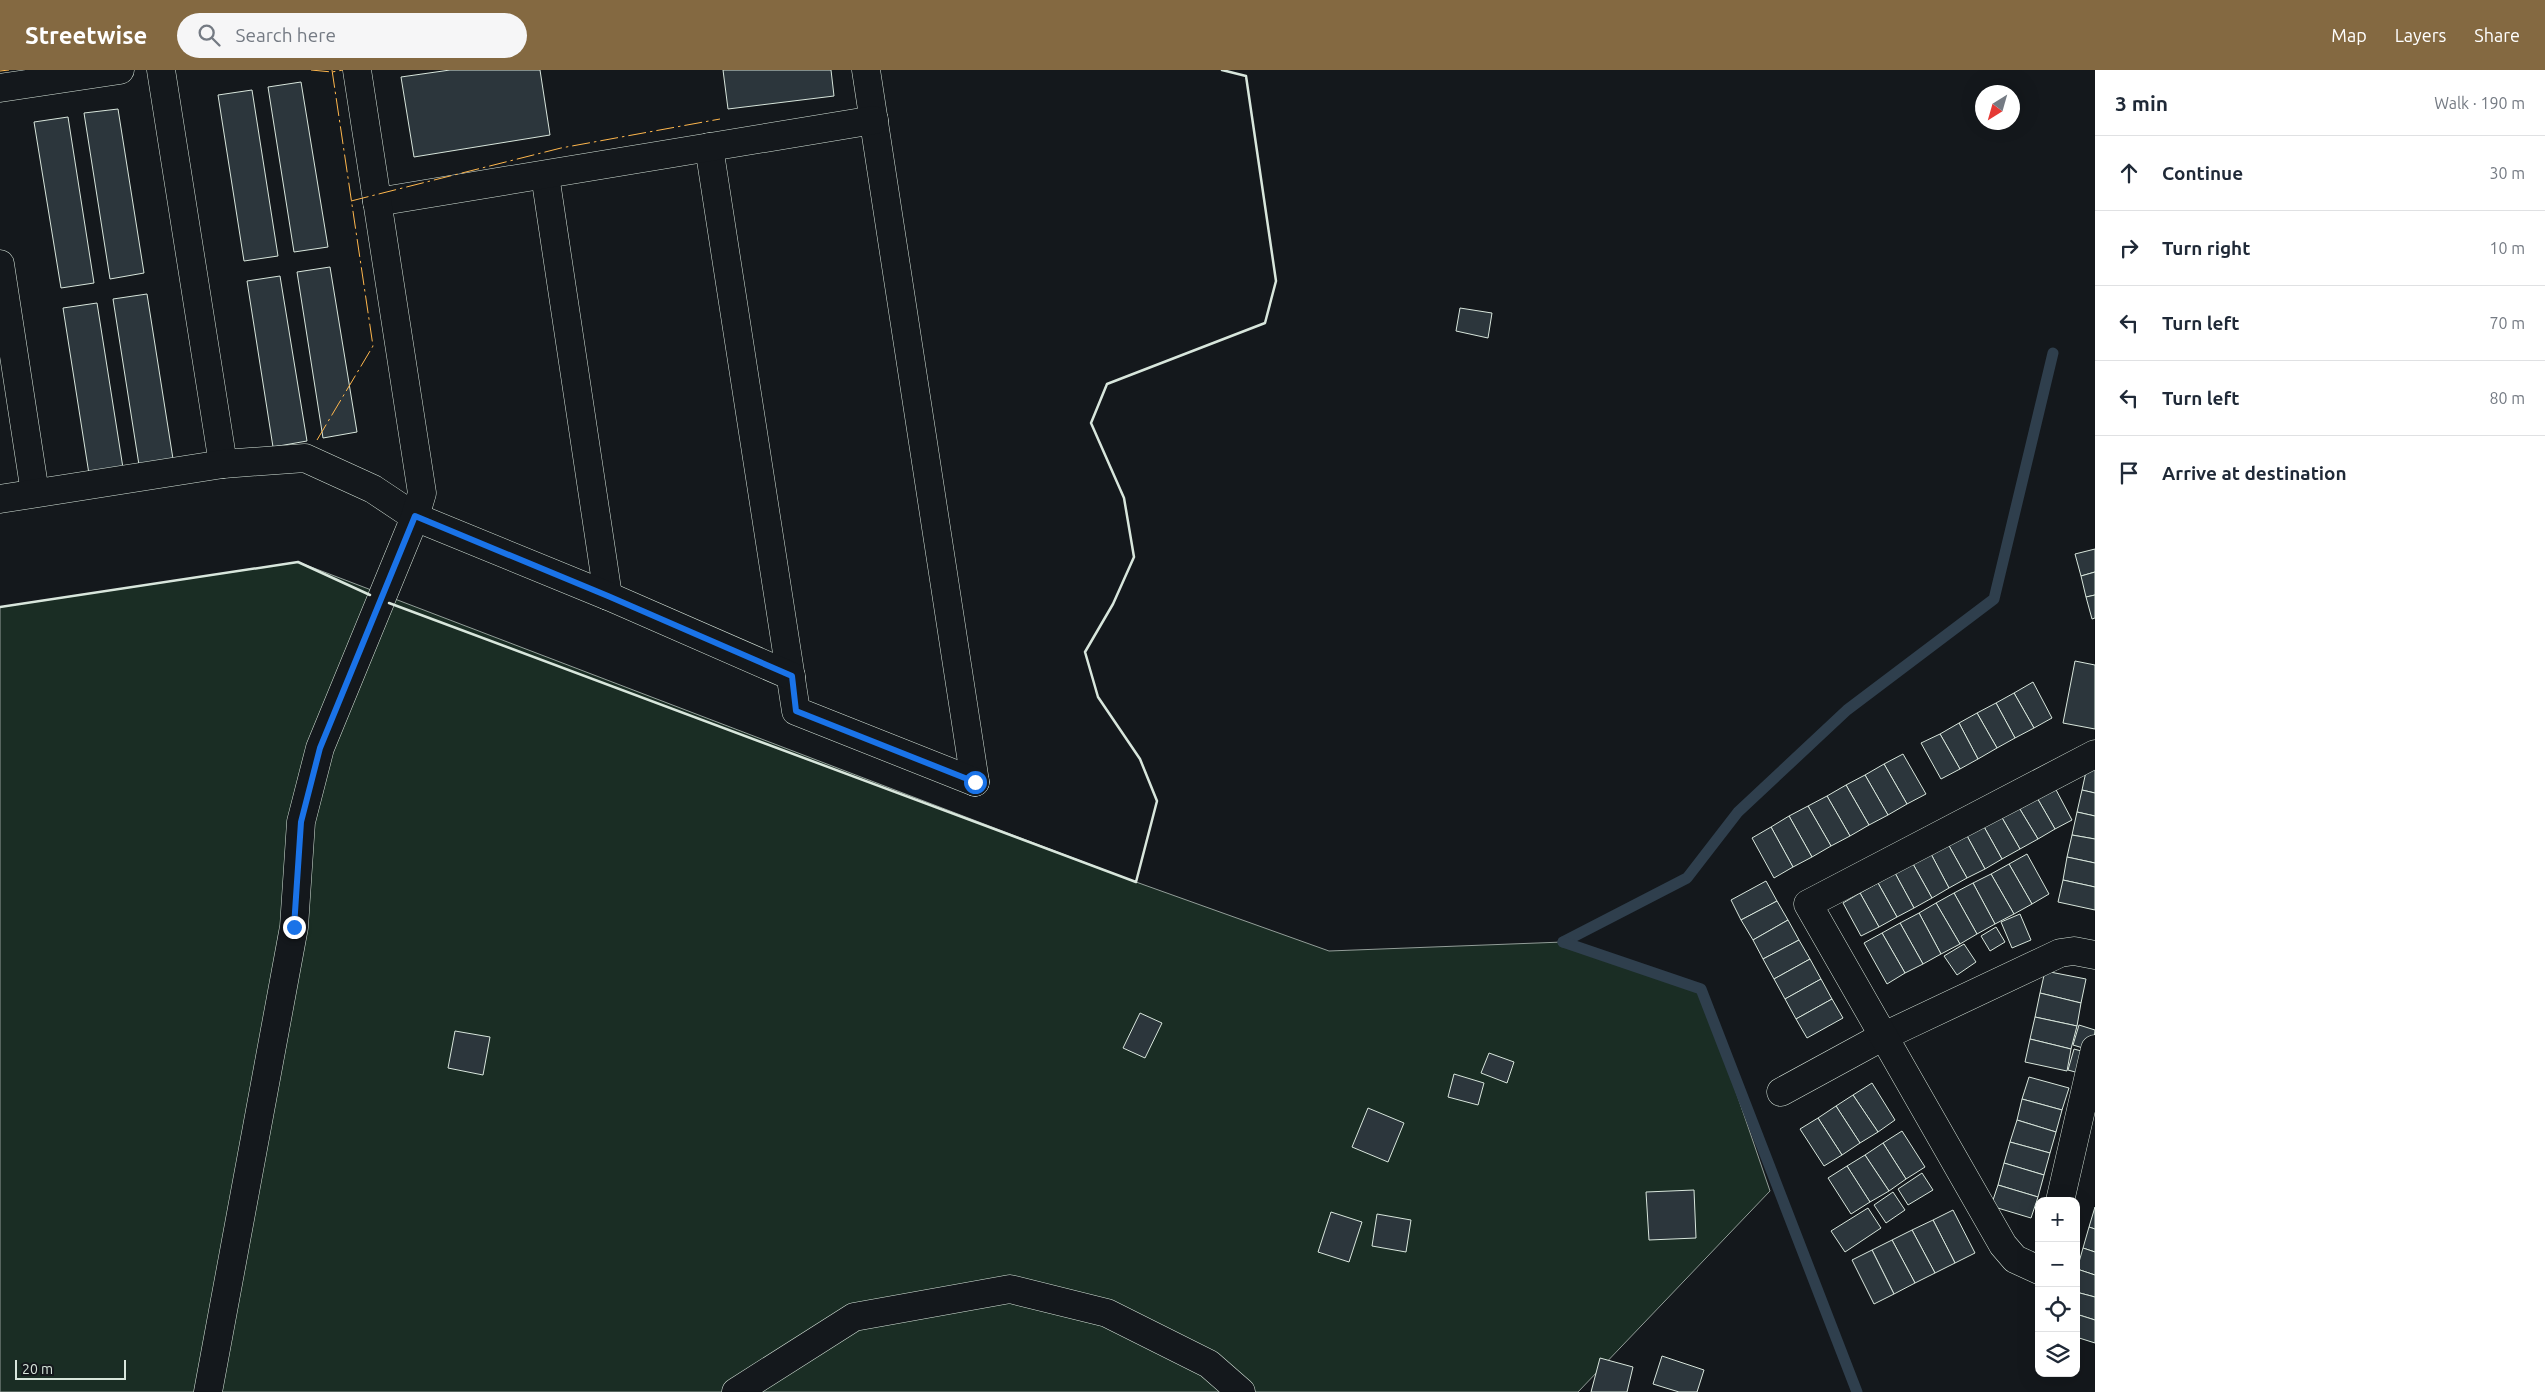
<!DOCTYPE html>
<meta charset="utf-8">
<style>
body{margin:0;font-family:Ubuntu,sans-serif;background:#f6f6f7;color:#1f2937}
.controls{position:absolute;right:15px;bottom:15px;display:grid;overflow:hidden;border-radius:10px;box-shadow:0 5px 20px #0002}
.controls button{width:45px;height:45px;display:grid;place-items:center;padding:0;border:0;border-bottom:1px solid #e0e1e3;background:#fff;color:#1f2937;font:25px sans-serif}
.compass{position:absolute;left:1975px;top:15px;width:45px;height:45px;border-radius:50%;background:#fff;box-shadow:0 5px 20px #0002;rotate:217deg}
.scale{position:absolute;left:15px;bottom:12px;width:111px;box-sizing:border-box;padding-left:5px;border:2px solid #d8e6dc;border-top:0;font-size:14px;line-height:18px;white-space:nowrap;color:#d8e6dc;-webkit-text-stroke:4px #14181c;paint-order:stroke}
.stop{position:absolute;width:15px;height:15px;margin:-11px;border:4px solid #1a73e8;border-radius:50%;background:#fff}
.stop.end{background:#1a73e8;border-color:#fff;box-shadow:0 1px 5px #0008}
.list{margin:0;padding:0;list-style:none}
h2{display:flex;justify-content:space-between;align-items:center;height:65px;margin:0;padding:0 20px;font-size:21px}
h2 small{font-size:16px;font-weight:400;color:#747a83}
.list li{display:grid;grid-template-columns:32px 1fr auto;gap:15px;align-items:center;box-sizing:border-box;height:75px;padding:0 20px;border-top:1px solid #e0e1e3}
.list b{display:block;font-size:19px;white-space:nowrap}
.list em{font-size:16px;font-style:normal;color:#747a83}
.icon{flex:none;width:28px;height:28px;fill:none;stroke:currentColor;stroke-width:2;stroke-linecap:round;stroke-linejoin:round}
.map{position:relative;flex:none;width:2095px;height:1322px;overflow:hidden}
header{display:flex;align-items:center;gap:30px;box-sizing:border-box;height:70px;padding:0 25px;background:#846941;color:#fff}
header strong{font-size:24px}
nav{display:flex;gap:28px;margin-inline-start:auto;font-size:18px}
.search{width:350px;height:45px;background:#f6f6f7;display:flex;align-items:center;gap:12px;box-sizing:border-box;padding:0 18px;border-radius:28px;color:#747a83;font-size:19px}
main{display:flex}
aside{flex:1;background:#fff}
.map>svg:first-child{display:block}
.green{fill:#1a2d24;stroke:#939e99}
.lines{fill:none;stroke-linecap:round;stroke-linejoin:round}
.stream{stroke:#2f3f4d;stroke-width:11}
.building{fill:#2c363c;stroke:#d8e6dc}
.minor-casing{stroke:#d8e6dc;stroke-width:29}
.minor{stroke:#14181c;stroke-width:28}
.wall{stroke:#d8e6dc;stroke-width:2.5}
.power{stroke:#ffb74d;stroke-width:1;stroke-dasharray:18 4 2.5 4;stroke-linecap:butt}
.route{stroke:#1a73e8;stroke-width:6}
</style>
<header>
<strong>Streetwise</strong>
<div class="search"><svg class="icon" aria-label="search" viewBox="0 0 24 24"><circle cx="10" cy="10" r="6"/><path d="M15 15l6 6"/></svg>Search here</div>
<nav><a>Map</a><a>Layers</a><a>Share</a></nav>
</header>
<main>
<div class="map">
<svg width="2095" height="1322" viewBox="0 0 2095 1322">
<rect width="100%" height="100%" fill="#14181c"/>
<polygon class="green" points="298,492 1136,812 1329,881 1563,872 1701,919 1770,1121 1578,1322 0,1322 0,537"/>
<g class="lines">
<g class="stream">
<polyline points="1563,872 1687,808 1738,742 1847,640 1994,529 2053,283"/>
<polyline points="1563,872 1701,919 1857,1322"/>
</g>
</g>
<g class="building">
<polygon points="450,0 540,0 550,65 414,87 401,7"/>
<polygon points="723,0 831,0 834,26 728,39"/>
<polygon points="301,12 328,177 294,182 268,17"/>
<polygon points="252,20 278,186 244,191 218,25"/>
<polygon points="118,39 144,203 110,209 84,43"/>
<polygon points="68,47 94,213 61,218 34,52"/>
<polygon points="330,197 357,362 323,368 297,202"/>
<polygon points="280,206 307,371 273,377 247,211"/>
<polygon points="147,224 173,389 139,395 113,229"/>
<polygon points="97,233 123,398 89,404 63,238"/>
<polygon points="1460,238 1492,243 1488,268 1456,261"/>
<polygon points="2095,479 2095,502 2081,506 2075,484"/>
<polygon points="2095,502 2095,525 2086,527 2081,506"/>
<polygon points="2095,525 2095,548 2092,549 2086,527"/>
<polygon points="2075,591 2095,595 2095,659 2063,653"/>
<polygon points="2033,612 2052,648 2034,658 2014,623"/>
<polygon points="2014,623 2034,658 2015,668 1996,633"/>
<polygon points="1996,633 2015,668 1997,678 1977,643"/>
<polygon points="1977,643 1997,678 1978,689 1959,653"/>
<polygon points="1959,653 1978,689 1960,699 1940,664"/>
<polygon points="1940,664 1960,699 1941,709 1921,673"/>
<polygon points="1903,684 1926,724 1907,734 1884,694"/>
<polygon points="1884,694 1907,734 1888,745 1865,705"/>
<polygon points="2087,697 2095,699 2095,723 2082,720"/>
<polygon points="1865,705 1888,745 1869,755 1846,715"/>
<polygon points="1846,715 1869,755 1850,766 1827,726"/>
<polygon points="2054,716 2072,750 2055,759 2036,726"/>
<polygon points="2082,720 2095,723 2095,746 2077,742"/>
<polygon points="1827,726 1850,766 1831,776 1808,736"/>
<polygon points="2036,726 2055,759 2038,769 2018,736"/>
<polygon points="1808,736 1831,776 1812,787 1789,746"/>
<polygon points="2018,736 2038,769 2020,779 2001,746"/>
<polygon points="2077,742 2095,746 2095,769 2072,765"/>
<polygon points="1789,746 1812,787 1793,797 1771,757"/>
<polygon points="2001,746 2020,779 2002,789 1983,755"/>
<polygon points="1983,755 2002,789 1985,799 1966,764"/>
<polygon points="1771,757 1793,797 1774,808 1752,768"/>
<polygon points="1966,764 1985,799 1967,808 1948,774"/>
<polygon points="2072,765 2095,769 2095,793 2067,787"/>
<polygon points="1948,774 1967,808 1949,818 1931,784"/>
<polygon points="1931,784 1949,818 1932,828 1913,794"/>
<polygon points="2027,784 2049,824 2032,834 2009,794"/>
<polygon points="2067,787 2095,793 2095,817 2063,810"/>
<polygon points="1913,794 1932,828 1914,838 1895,803"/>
<polygon points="2009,794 2032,834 2014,844 1991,804"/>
<polygon points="1895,803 1914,838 1897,847 1878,813"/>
<polygon points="1991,804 2014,844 1995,854 1973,813"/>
<polygon points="2063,810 2095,817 2095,840 2058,832"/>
<polygon points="1766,811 1777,831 1741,850 1731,830"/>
<polygon points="1878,813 1897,847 1879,857 1860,823"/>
<polygon points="1973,813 1995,854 1977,864 1954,823"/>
<polygon points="1860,823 1879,857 1861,866 1843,833"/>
<polygon points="1954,823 1977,864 1960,874 1936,833"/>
<polygon points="1777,831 1788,850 1753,870 1741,850"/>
<polygon points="1936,833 1960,874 1941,884 1919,843"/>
<polygon points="1919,843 1941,884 1923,894 1900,853"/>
<polygon points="2020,844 2031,870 2012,878 2001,852"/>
<polygon points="1788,850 1799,870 1763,889 1753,870"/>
<polygon points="1900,853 1923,894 1905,903 1882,863"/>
<polygon points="1996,857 2005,872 1990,881 1981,866"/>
<polygon points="1882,863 1905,903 1887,914 1864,873"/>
<polygon points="1799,870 1810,889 1774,909 1763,889"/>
<polygon points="1964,874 1976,892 1957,905 1944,886"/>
<polygon points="1810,889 1821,909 1785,929 1774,909"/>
<polygon points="2045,901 2086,909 2081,933 2040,923"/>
<polygon points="1821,909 1832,929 1796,949 1785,929"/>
<polygon points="2040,923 2081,933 2077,956 2035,947"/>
<polygon points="1832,929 1843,948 1807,968 1796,949"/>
<polygon points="1140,943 1162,953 1145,988 1123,978"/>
<polygon points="2035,947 2077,956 2071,979 2030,969"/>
<polygon points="2079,955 2095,960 2093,981 2073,975"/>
<polygon points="455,961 490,967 483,1005 448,998"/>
<polygon points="2030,969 2071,979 2067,1001 2025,992"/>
<polygon points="2074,979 2092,984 2086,1005 2068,1000"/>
<polygon points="1489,983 1514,992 1507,1013 1481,1003"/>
<polygon points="1454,1004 1484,1013 1478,1035 1448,1027"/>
<polygon points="2029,1007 2069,1018 2062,1040 2022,1029"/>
<polygon points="1872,1013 1895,1050 1878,1062 1853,1025"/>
<polygon points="1853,1025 1878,1062 1860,1073 1836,1036"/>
<polygon points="2022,1029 2062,1040 2056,1062 2017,1050"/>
<polygon points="1836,1036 1860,1073 1842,1085 1818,1048"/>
<polygon points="1368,1038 1404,1053 1388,1092 1352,1077"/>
<polygon points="1818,1048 1842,1085 1824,1096 1800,1059"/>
<polygon points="2017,1050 2056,1062 2050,1083 2010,1072"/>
<polygon points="1902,1061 1925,1097 1906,1109 1883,1073"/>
<polygon points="2010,1072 2050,1083 2044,1105 2004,1093"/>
<polygon points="1883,1073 1906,1109 1889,1121 1865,1085"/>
<polygon points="1865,1085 1889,1121 1870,1132 1847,1096"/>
<polygon points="2004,1093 2044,1105 2038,1127 1998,1115"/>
<polygon points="1847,1096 1870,1132 1851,1144 1828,1108"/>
<polygon points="1922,1103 1933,1120 1908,1135 1898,1119"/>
<polygon points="1998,1115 2038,1127 2031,1148 1991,1136"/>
<polygon points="1694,1120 1696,1168 1649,1170 1646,1122"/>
<polygon points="1893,1122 1905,1140 1886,1153 1874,1135"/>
<polygon points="2095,1137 2095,1159 2089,1157"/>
<polygon points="1868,1138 1881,1158 1845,1182 1831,1161"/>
<polygon points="1953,1140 1975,1183 1955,1193 1933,1150"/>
<polygon points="1331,1142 1362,1152 1349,1192 1318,1182"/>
<polygon points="1377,1144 1411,1150 1406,1182 1372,1176"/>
<polygon points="1933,1150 1955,1193 1935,1203 1912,1160"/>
<polygon points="2089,1157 2095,1159 2095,1182 2083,1178"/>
<polygon points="1912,1160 1935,1203 1915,1213 1892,1170"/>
<polygon points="1892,1170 1915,1213 1894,1224 1872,1180"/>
<polygon points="2083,1178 2095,1182 2095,1205 2077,1199"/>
<polygon points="1872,1180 1894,1224 1874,1234 1852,1190"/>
<polygon points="2077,1199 2095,1205 2095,1227 2076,1222"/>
<polygon points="2076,1222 2095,1227 2095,1250 2076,1244"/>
<polygon points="2076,1244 2095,1250 2095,1273 2076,1267"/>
<polygon points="1662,1286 1704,1300 1697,1322 1679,1322 1653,1314"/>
<polygon points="1600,1288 1633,1297 1627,1322 1591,1322"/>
</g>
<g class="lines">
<defs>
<g id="minor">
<polyline points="161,0 223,394"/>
<polyline points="866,0 975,712"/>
<polyline points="0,18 120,0"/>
<polyline points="709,77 796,641 975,712"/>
<polyline points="545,105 608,526"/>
<polyline points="377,132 874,50"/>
<polyline points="0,194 35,423"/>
<polyline points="0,429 223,394 305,388 373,419 415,447 608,526 791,606"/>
<polyline points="1781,1022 1882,967 2060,883 2074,881 2095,885"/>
<polyline points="2060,1131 2095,979"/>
<polyline points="2039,1200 2015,1189 2003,1175 1808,834 2095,684"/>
<polyline points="208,1322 294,857 301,752 320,678 415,447 422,423 357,0"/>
<polyline points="736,1322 854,1247 1010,1219 1107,1243 1209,1294 1241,1322"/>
</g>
</defs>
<use href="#minor" class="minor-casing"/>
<use href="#minor" class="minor"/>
<g class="wall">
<polyline points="389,533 1136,812 1157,731 1140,689 1098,627 1085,582 1113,534 1134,487 1124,428 1091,353 1107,314 1265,253 1276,211 1246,6 1222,0"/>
<polyline points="0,537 298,492 370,525"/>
</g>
<g class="power">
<polyline points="311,0 332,2 343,0"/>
<polyline points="0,1 9,0"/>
<polyline points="351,131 561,78 720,49"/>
<polyline points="317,370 373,276 332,0"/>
</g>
</g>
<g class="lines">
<polyline class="route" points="294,857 301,752 320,678 415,446 608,526 792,606 796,641 975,712"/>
</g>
</svg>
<div class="controls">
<button>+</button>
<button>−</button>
<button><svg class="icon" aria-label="locate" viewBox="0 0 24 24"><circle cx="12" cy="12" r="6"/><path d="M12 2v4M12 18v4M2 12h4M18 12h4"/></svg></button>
<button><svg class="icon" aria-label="layers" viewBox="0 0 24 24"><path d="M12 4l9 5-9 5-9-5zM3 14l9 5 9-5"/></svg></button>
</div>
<svg class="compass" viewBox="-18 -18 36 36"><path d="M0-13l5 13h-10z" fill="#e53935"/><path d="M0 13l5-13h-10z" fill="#747a83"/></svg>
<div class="scale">20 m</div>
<div class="stop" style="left:975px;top:712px"></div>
<div class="stop end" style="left:294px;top:857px"></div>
</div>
<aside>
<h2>3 min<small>Walk · 190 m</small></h2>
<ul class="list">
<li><svg class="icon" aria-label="ahead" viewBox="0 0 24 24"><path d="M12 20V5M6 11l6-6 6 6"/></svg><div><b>Continue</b></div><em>30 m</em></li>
<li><svg class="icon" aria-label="right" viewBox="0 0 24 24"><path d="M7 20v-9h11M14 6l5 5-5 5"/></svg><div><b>Turn right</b></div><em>10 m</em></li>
<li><svg class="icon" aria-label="left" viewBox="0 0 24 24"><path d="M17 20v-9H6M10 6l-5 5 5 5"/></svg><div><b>Turn left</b></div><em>70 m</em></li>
<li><svg class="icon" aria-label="left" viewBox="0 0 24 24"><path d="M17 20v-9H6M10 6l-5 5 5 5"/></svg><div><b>Turn left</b></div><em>80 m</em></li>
<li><svg class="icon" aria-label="arrive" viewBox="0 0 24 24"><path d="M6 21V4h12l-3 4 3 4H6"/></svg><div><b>Arrive at destination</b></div></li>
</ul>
</aside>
</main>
